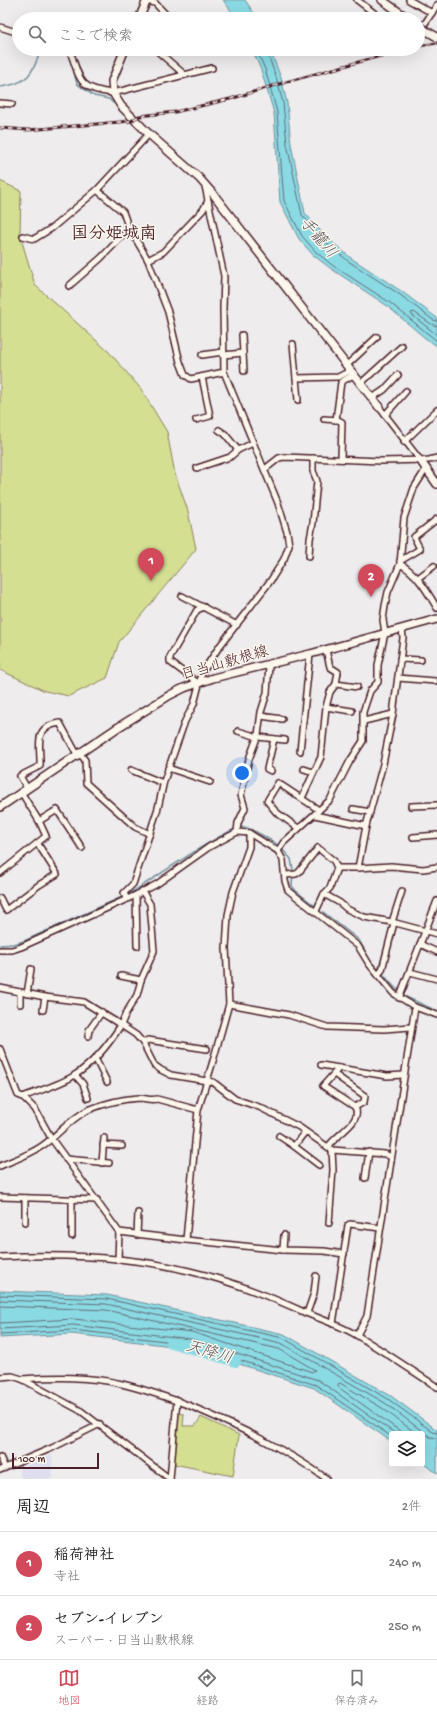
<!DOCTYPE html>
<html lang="ja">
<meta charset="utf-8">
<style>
body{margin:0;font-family:"Gochi Hand","Klee One",sans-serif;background:#f6f6f6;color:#222}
.controls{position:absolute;right:12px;bottom:12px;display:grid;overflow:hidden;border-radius:4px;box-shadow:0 4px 16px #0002}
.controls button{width:36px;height:36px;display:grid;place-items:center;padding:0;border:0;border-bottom:1px solid #e0e0e0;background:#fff;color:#222;font:20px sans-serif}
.scale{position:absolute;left:12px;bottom:10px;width:87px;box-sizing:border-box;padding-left:4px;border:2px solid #4a1f2b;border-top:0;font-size:11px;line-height:14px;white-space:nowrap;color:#4a1f2b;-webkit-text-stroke:3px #fbf7ec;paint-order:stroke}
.you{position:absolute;left:242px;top:773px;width:14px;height:14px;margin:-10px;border:3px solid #fff;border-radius:50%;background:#1a73e8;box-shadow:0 0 0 6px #1a73e833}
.badge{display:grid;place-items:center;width:26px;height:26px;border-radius:50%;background:#d1495b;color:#fff;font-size:13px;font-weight:700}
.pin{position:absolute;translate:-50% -33px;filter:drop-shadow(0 1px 2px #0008)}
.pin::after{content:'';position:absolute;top:21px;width:14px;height:12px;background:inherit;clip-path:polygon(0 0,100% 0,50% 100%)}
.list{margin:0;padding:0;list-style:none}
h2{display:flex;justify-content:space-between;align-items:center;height:52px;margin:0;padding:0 16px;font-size:17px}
h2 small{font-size:13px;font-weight:400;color:#767676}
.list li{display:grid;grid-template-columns:26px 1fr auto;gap:12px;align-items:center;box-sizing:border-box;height:64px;padding:0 16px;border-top:1px solid #e0e0e0}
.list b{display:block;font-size:15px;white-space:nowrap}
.list p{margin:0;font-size:13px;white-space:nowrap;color:#767676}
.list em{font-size:13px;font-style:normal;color:#767676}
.icon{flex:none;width:22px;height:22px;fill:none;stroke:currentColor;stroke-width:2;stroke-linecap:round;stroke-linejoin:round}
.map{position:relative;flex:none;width:437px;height:1479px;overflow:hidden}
.search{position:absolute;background:#fff;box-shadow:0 4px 16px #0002;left:12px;right:12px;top:12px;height:44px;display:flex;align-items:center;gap:10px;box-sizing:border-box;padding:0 14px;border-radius:22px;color:#767676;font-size:15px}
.sheet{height:180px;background:#fff}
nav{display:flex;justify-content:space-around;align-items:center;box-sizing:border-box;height:56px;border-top:1px solid #e0e0e0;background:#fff;font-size:11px;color:#767676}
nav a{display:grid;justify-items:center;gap:2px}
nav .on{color:#d1495b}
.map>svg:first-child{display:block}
.built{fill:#dedeee}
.green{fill:#d4df92;stroke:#8f7f5e}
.water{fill:#8adae4;stroke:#708f9a}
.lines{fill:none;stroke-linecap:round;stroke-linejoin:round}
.shore{stroke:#646a75;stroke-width:1}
.stream{stroke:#708f9a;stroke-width:1.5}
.river{stroke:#8adae4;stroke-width:10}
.street-casing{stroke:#4a1f2b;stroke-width:8}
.secondary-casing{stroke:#4a1f2b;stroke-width:10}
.street{stroke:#fbf7ec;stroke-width:5}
.secondary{stroke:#fbf7ec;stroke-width:7}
.rail-casing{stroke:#4a1f2b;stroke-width:3}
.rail{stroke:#fbf7ec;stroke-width:1.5;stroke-dasharray:4.5;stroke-linecap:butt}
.secondary-bridge-casing{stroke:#4a1f2b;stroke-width:10;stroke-linecap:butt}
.secondary-bridge{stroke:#fbf7ec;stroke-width:7}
.labels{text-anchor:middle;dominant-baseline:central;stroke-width:3;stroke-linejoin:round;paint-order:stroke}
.street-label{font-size:15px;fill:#4a1f2b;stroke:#fbf7ec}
.water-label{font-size:16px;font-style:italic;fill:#5d5762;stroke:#fbf7ec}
.quarter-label{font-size:17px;font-weight:bold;fill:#4a1f2b;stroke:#fbf7ec}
</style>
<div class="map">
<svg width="437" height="1479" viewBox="0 0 437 1479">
<rect width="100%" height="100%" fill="#eeeced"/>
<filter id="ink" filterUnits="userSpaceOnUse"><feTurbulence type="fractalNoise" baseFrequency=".025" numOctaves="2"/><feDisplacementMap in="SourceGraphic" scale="8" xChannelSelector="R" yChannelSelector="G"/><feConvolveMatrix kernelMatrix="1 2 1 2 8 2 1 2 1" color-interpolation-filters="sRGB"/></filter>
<g filter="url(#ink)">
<polygon class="built" points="52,1455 53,1479 22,1479 18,1469"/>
<g class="green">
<polygon points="0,181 21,191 20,235 35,285 109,352 141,389 167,432 175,474 188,511 196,549 119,642 107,678 69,696 45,691 0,670"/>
<polygon points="176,1413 184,1414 183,1426 195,1426 201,1417 239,1435 233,1476 174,1464"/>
</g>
<g class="water">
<polygon points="223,0 245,0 258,19 237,19"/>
<polygon points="252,49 270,49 281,78 287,103 291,144 305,213 325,236 351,258 401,291 437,318 437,346 425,338 386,305 330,268 313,255 299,239 280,202 274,113 261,70"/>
<polygon points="0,1291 107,1295 284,1334 391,1396 437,1430 437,1473 422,1463 422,1434 392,1434 392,1442 314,1388 189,1348 72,1334 0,1338"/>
</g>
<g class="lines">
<g class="shore">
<polyline points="256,49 265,69 277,112 284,201 302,236 316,252 332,265 389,302 437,341"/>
<polyline points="266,49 277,80 283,103 287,144 302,215 322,239 348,261 399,294 433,320 437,321"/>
<polyline points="437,326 431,324 414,312 411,313 412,315 437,335"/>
<polyline points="0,1295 107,1299 283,1338 388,1399 433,1432 437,1433"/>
<polyline points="0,1300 106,1304 281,1343 385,1403 430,1437 437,1438"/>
<polyline points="0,1306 106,1310 279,1349 315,1370 312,1372 192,1332 74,1319 0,1323"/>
<polyline points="0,1329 73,1325 191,1339 318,1380 396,1434"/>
<polyline points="0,1334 73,1330 190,1344 316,1385 392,1437"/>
<polyline points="404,1434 338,1387 338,1384 340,1383 382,1408 417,1434"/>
</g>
<g class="stream">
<polyline points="65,49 71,61 77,84 94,96 109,99 113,103"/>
<path d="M0,87C27,84 33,74 41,49"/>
<polyline points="282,849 291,859 293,870 292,886 296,891 315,906"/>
<path d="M127,895C146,885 230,824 244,827C251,828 273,841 279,846"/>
<polyline points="323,912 359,940 371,962 379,970"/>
<polyline points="0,945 13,944 24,941 124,896"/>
<polyline points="382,973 397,990"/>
<polyline points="406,997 437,1011"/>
</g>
<polyline class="river" points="171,1343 236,1362"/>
<defs>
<g id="street">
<polyline points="357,0 382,19"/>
<polyline points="409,0 432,13"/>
<polyline points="146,1 155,3 170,19"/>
<polyline points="0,27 19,33"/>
<polyline points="418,34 437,5"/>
<path d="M69,49C81,77 75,89 113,93L212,68"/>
<polyline points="155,49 185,75"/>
<polyline points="0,103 12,104"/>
<polyline points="149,134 97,190 123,212 128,226 148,260 168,312 180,362 185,375 191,379 224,372"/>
<polyline points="23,236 34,239 52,228 97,190"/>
<polyline points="148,260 163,252 203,210 208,201"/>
<polyline points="69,286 101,258 130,228"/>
<polyline points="293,344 296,378"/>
<polyline points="243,353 244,371"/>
<polyline points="202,355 223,352"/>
<polyline points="223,355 243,353 242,335"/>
<polyline points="346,366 377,337"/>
<polyline points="360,384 402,346"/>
<polyline points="372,398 384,390 398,375"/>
<polyline points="298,400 296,378 338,377 350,371"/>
<polyline points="379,407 420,460"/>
<polyline points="385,415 406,391"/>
<polyline points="324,419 338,420 342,422 341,459"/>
<polyline points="196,420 210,416 202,377"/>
<polyline points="336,420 341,382 353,375"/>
<polyline points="219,430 225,434 238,450 253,443"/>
<polyline points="404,442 437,410"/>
<polyline points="197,468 230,457 238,450"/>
<polyline points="265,469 279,458 284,457 381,461 429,460 437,458"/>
<polyline points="309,556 310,539 313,523 317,481 313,471 313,458"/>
<polyline points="400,561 420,549 414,537 437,519"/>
<path d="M400,564C417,573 427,591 437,608"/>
<polyline points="418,578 434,566"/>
<polyline points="182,596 237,625"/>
<polyline points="400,659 421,660"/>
<polyline points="398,678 435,681"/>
<polyline points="198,683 170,662 170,657 197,610 204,607"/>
<polyline points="336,684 357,687"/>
<polyline points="326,707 352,711"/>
<polyline points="261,716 282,719"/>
<polyline points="364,721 393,714"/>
<polyline points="238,731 258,737 285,740"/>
<polyline points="300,751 310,654"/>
<polyline points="80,754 85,760 86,783 135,827 150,834"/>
<polyline points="168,768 210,782"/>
<polyline points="304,769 313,772"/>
<polyline points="131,770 163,783"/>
<polyline points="271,771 267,769 274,739"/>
<path d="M27,788L20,776L40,766C41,745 32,727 60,723L78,756"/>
<polyline points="302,798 321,757 326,707 330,692 336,684 338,672 330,667 326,650"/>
<polyline points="411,806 437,805"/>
<polyline points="353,809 370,812"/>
<polyline points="315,815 366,826"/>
<polyline points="39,821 57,810 82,848"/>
<polyline points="298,828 276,812 267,801 278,783 319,810"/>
<polyline points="237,832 238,823 245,808 241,795 249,759 258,735 261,712 267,693 269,665"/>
<polyline points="413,837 437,835"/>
<polyline points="278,851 283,843 330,800 350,761 363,741 363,712 370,691 378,682 378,665 385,633 383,620 385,606 388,592 400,564 404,518 414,488 426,469"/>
<polyline points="337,868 358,868 366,826 383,764 393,714 403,638 402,629"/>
<polyline points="358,868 391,866 423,869 437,867"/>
<polyline points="0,873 46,836 39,821 21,792"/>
<polyline points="286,875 296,874 299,872 318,848 334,861 337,868 330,888 324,894 316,911"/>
<polyline points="324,894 340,903 347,909 364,917 392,922 437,934"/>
<polyline points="136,895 137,946"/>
<polyline points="0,898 6,910 39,885 57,874 38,844"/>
<polyline points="127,899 124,893 133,884 158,808 164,781 185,721 194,704 202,673 219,647 271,580 284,559 289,545 287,532 278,503 224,372 223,308 224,276 205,186"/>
<polyline points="392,922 402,891"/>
<polyline points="420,944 437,952"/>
<polyline points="0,950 12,950 21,947 136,895 157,884 209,847 237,832 249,833 278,851 283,860 285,881 288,890 358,946 369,964 393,993 415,1007 437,1015"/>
<polyline points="410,972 437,979"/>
<polyline points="378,975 382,970 394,923"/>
<polyline points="141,980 154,951 150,904 142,891"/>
<polyline points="0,988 45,997 84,1002 121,1025 126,1013 137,995 141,980 121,976"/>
<polyline points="20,992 20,1004"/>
<polyline points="27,994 31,969"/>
<polyline points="399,998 437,901"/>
<polyline points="229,1004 289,1015 327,1027 384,1029 411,1027"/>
<polyline points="43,1010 45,997"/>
<polyline points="88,1036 89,1030 102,1012"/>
<polyline points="143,1043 148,1040 207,1049"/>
<polyline points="0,1049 18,1095 23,1097 35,1109 51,1138 119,1232 118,1260"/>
<polyline points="95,1058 107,1082"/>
<path d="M321,1065L339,1068L323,1086L355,1107C363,1122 336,1134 328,1147"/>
<polyline points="339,1068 387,1076 404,1075"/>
<polyline points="334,1074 365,1096 364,1102 355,1107"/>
<polyline points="75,1075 83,1084 88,1098"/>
<path d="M23,1097C40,1090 60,1085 75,1075C95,1062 109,1044 121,1025L136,1035L143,1043L154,1065L161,1070L171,1075L213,1082L235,1099L259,1107L299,1127L332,1150L385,1154L391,1157"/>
<polyline points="279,1136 294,1146 305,1132"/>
<polyline points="103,1145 122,1146"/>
<polyline points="294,1146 319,1165"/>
<polyline points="66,1159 109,1163"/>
<polyline points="102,1163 104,1138"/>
<path d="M0,1166C14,1160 29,1155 42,1146C58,1135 70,1119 88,1110C105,1103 122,1099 139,1098C146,1098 150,1101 157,1099L198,1110"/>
<polyline points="365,1178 369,1152"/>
<polyline points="0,1197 97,1200"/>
<polyline points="25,1222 25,1198"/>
<polyline points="329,1223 333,1170 332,1150"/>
<polyline points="119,1232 186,1240 198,1110 213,1061 229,1004 226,948 228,915 233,892 249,847 249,833"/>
<polyline points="137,1235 138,1213"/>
<polyline points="72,1236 72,1199"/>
<polyline points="186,1240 283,1250 324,1251 344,1254"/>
<polyline points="283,1250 284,1235"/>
<path d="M0,1257C63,1254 128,1256 189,1271C229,1280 269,1296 306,1313C323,1320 342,1326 358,1336C385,1352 411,1370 437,1387"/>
<polyline points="307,1313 314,1293 316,1276"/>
<polyline points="333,1324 348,1225 350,1224 380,1228"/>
<polyline points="357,1335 367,1316 373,1277 415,1007"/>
<polyline points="0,1377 12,1376 22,1379 81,1411 170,1479"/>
<path d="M22,1379C55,1377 89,1376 122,1384C144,1389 166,1397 188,1405C237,1426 284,1448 327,1479"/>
<polyline points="0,1457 5,1468"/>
<polyline points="0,1470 52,1448 100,1424"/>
<polyline points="170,1479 177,1400"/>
</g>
<g id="secondary">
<polyline points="382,0 409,19"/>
<polyline points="139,19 147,0"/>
<polyline points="125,49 112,81 113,93 121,106 149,134 199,178 214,195 379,407"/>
<polyline points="420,460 437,484"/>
<polyline points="0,807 117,728 170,695 184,688 213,678 310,654 437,619"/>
</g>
</defs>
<use href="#street" class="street-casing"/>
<use href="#secondary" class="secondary-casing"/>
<use href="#street" class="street"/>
<use href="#secondary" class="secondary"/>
<defs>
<g id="rail">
<polyline points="418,46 437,43"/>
<polyline points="0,128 28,130 131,121 139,116 175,112 230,99 286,82 406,49"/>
</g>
</defs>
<use href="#rail" class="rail-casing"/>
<use href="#rail" class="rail"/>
<defs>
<polyline id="secondary-bridge" points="418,26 437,37"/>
</defs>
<use href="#secondary-bridge" class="secondary-bridge-casing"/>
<use href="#secondary-bridge" class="secondary-bridge"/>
</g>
</g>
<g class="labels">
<g class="street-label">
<text transform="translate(225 664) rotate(-16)">日当山敷根線</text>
</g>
<g class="water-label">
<text transform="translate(317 239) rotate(49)">手籠川</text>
<text transform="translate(209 1354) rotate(16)">天降川</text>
</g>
<g class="quarter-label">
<text x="114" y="235">国分姫城南</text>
</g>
</g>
</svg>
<div class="controls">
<button><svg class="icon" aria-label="layers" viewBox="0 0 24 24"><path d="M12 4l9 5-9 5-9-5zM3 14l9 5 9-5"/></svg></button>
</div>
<div class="scale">100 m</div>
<div class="you"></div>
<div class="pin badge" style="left:151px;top:581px">1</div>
<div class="pin badge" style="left:371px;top:597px">2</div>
<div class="search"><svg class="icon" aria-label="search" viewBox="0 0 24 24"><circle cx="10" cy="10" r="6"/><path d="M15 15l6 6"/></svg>ここで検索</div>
</div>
<section class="sheet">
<h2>周辺<small>2件</small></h2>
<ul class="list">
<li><span class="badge">1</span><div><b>稲荷神社</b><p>寺社</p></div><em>240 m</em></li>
<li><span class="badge">2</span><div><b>セブン-イレブン</b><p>スーパー · 日当山敷根線</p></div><em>250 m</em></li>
</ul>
</section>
<nav>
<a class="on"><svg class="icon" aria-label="map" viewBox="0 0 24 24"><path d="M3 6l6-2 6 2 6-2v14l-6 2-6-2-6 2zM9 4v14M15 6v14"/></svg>地図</a>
<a><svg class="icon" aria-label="directions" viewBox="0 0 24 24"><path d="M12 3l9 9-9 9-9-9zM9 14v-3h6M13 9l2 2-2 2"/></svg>経路</a>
<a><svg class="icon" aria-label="saved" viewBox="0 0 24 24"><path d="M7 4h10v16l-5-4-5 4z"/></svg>保存済み</a>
</nav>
